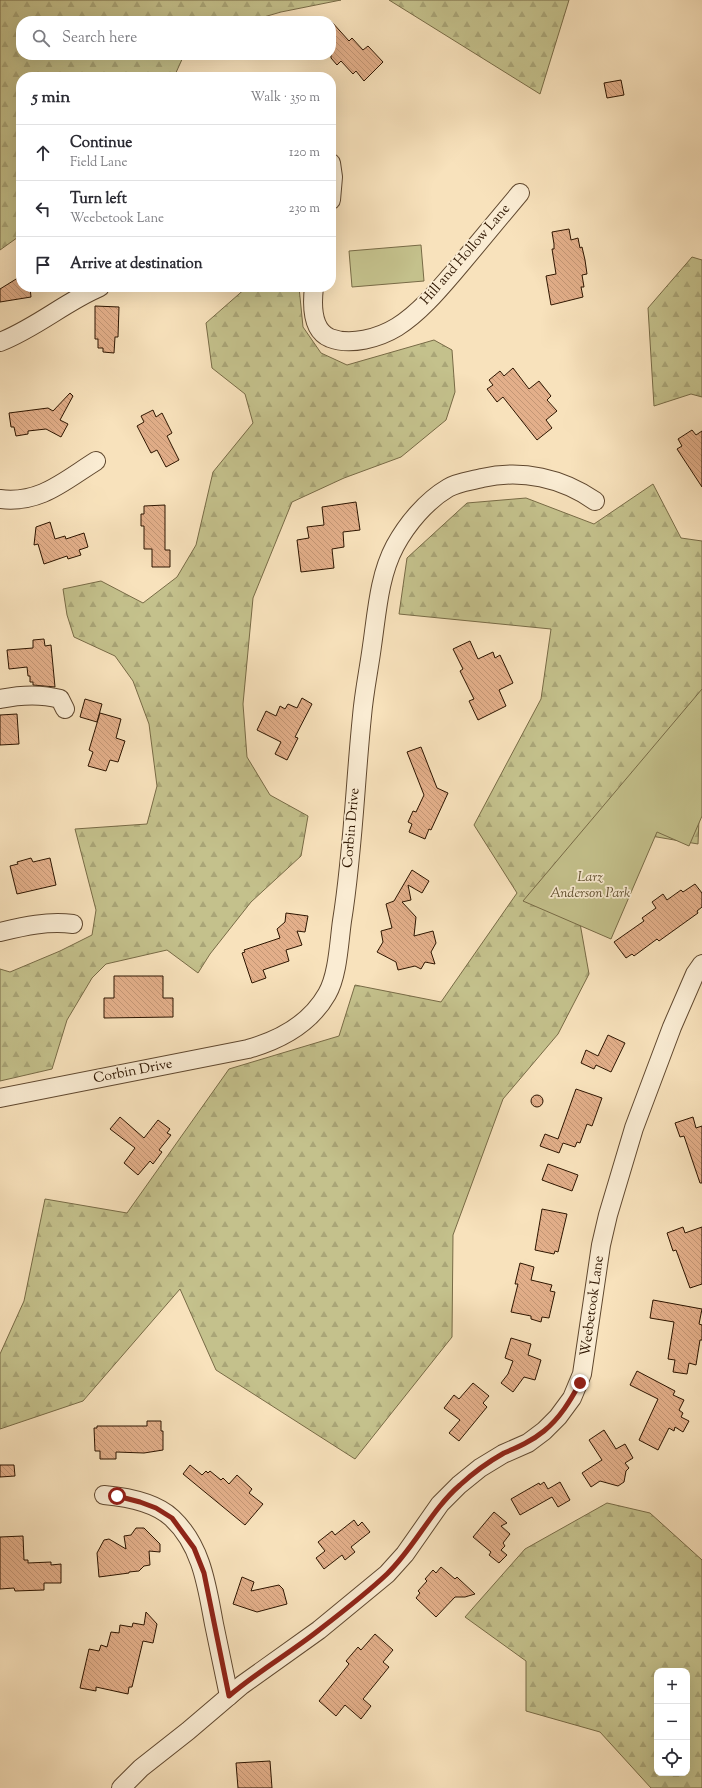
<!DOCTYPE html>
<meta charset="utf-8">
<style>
body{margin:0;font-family:"Sorts Mill Goudy",serif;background:#f7f7f7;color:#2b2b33}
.controls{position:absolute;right:12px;bottom:12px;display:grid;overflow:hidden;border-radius:8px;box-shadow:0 4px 16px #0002}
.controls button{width:36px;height:36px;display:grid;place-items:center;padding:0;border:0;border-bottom:1px solid #e1e1e2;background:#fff;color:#2b2b33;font:20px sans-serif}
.stop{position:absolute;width:12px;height:12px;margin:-9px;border:3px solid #8f2418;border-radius:50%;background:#fff}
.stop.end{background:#8f2418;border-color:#fff;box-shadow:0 1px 4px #0008}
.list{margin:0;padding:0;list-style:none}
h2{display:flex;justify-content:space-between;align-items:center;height:52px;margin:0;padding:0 16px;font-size:17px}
h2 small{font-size:13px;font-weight:400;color:#7c7c81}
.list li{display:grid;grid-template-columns:26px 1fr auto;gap:12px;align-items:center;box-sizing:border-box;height:56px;padding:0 16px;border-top:1px solid #e1e1e2}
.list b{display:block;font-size:15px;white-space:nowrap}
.list p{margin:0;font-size:13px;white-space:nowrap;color:#7c7c81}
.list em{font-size:13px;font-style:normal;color:#7c7c81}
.icon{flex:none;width:22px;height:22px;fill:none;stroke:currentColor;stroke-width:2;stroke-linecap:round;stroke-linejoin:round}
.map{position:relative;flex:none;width:702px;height:1788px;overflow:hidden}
.search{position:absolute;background:#fff;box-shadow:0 4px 16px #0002;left:16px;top:16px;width:320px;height:44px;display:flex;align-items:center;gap:10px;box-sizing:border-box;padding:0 14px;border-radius:16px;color:#7c7c81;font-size:15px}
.panel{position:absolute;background:#fff;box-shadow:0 4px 16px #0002;left:16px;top:72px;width:320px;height:220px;border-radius:16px}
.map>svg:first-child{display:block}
.forest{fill:url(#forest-firs);stroke:#786b46;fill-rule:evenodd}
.park{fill:#c4c18c;stroke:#786b46}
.building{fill:url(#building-back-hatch);stroke:#2d1500}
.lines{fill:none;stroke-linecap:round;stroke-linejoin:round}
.minor-casing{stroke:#60482f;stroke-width:20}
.minor{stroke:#faecd3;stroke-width:18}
.route{stroke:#8f2418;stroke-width:5}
.labels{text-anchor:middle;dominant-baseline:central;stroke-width:3.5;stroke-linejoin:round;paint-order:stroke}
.street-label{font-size:14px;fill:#2d1500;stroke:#faecd3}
.park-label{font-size:14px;font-style:italic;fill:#625131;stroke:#faecd3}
</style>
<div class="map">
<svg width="702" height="1788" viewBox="0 0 702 1788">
<defs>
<pattern id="forest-firs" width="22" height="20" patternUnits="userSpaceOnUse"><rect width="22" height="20" fill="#c4c18c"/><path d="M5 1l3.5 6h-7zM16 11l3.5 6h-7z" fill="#a9a577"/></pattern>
<pattern id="building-back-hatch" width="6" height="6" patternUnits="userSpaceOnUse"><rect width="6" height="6" fill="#e3af8a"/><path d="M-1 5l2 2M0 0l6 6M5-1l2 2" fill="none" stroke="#c39675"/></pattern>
</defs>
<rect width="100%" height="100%" fill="#f8e2bc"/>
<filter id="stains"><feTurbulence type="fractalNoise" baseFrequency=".005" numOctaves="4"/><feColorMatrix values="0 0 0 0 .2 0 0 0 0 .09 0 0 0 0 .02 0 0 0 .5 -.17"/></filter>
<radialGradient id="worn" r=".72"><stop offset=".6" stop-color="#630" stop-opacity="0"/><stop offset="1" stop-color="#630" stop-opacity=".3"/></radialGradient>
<g class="forest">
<polygon points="0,0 341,0 281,12 250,21 21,21 21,55 184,55 174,77 21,77 21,235 0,250"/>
<polygon points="389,0 569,0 540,94"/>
<polygon points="692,257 702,260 702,397 691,394 654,406 648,308"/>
<polygon points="247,287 299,287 303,327 321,353 347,365 434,340 452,350 455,392 446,420 401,457 344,478 292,502 253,598 243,704 247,757 270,795 308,816 301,856 251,902 210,954 198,973 167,950 106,964 92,978 67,1020 52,1069 0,1081 0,969 10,972 60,951 92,935 96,910 75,829 147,824 157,786 149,724 133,681 115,656 74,637 67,615 63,589 101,581 143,603 177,577 196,545 213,472 253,423 245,394 212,368 206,323"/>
<polygon points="653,484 681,538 702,541 702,792 700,793 698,844 604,828 575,895 589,974 558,1034 503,1099 453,1235 452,1337 355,1459 216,1370 180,1289 83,1401 0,1429 0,1354 24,1301 45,1199 127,1213 229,1069 339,1036 355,985 441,1002 517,893 474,825 541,699 551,629 399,614 407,558 467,503 526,498 594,524"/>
<path d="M607,1503L650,1513L702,1560V1788H651L600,1732L526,1711V1661L465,1617L525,1549ZM657,1671H687V1773H657Z"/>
</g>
<g class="park">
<polygon points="421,245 424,281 352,287 349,251"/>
<polygon points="702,689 702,816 689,846 657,832 611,939 523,901"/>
</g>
<g class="building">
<polygon points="331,21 349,41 352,38 363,50 368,46 383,62 364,81 356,71 353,74 341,61 337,65 331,58"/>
<polygon points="621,80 624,95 607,98 604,83"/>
<polygon points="569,229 571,240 578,238 580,248 582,247 585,260 587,274 582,275 584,287 581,287 583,297 551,305 546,276 556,274 552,249 554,249 554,244 552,232"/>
<polygon points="21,276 21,287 30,287 31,297 0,302 0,289"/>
<polygon points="95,306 119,307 118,337 115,337 114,353 103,352 103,348 98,348 98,339 95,339"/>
<polygon points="513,368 529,389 539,381 551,396 547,400 557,411 546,420 552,428 537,440 503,397 497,402 487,389 493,385 489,380 500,371 504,376"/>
<polygon points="70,393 73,396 60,420 68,424 61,437 46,429 28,431 28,434 16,436 14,427 11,427 9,413 48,408 53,411"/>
<polygon points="153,410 156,417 162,413 172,433 167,436 179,460 166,467 157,450 151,453 137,426 144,422 141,416"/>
<polygon points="692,430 696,435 702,431 702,487 677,449 682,446 678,439"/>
<polygon points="356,502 360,530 343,532 344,547 332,549 334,568 301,572 297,540 309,538 307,527 324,525 322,507"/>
<polygon points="165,505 165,550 170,550 170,567 152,567 152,549 144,549 144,526 141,526 141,514 144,514 144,506"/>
<polygon points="50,522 55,539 65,536 66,539 84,533 88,547 79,550 81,555 68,559 67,556 44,564 38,544 34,545 36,527"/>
<polygon points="44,639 45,646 51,645 55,687 33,685 33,682 30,682 30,676 28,676 27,667 9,669 7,650 33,648 33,640"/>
<polygon points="470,641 478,659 493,652 495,658 500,655 513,683 499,690 506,706 478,720 469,701 474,699 460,671 463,669 453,649"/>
<polygon points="302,698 312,704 295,737 298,738 287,760 275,754 281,742 257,730 266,711 276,716 280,706 285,709 288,704 297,708"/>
<polygon points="85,699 102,704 97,722 80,717"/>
<polygon points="100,713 121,719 116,738 125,741 118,762 110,760 106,771 88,766 93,752 89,750"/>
<polygon points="17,714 19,744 0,745 0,715"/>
<polygon points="421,747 437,788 448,793 431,830 429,829 425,839 409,832 412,824 408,822 413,811 416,812 424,795 407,752"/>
<polygon points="31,858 33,862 50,858 56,885 17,894 10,866 18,864 17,862"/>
<polygon points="412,870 429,881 422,893 408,885 411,900 402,902 416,917 414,936 433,931 436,943 431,952 435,964 425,962 421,969 415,966 398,970 396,962 377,952 383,942 381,931 392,928 386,904 394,901"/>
<polygon points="695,884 702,893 702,907 697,911 698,913 659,941 657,939 634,956 632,954 626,958 614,942 644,921 642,918 656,908 652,902 663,894 667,900 681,890 683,892"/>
<polygon points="286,913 308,916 305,932 297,931 302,945 286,950 289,961 263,970 266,978 252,983 242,953 245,952 244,950 280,938 277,929 285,922"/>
<polygon points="114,976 163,976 163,998 173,998 173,1017 104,1018 104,998 114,998"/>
<polygon points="608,1035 625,1043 611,1072 596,1065 594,1069 581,1063 586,1050 598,1056"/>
<polygon points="576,1089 602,1098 592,1126 587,1124 580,1143 577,1142 575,1147 563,1143 559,1153 540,1146 545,1134 558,1139"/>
<circle cx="537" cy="1101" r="6"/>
<polygon points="120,1117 144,1138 158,1120 170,1129 167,1133 171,1135 159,1150 162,1152 153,1164 150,1161 138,1175 124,1163 135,1148 110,1129"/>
<polygon points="693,1117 696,1128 702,1126 702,1183 700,1183 684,1136 680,1137 675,1123"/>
<polygon points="548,1164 578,1175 572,1191 542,1180"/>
<polygon points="542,1209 567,1214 558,1252 555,1251 554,1254 535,1250"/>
<polygon points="683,1227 685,1233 702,1227 702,1284 690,1288 676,1250 673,1251 667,1233"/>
<polygon points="520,1263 534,1267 531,1280 552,1285 550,1291 555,1292 549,1318 542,1317 541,1322 531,1319 531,1316 511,1312 518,1284 515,1284"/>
<polygon points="653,1300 702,1309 699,1324 702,1325 702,1340 700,1340 696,1365 689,1363 687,1374 673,1372 675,1360 668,1359 674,1322 650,1318"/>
<polygon points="511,1338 531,1344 528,1355 541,1360 535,1380 524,1377 513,1392 501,1383 508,1374 513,1361 505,1358"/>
<polygon points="637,1371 675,1391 673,1395 684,1400 679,1410 683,1413 681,1417 689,1421 683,1432 675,1427 674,1431 669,1428 658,1450 639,1440 658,1399 630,1385"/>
<polygon points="473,1383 489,1396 483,1403 487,1407 459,1441 449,1433 460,1420 444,1408 454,1395 459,1399"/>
<polygon points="147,1421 161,1421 161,1431 163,1431 163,1450 144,1453 116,1452 116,1459 100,1459 100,1451 95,1451 94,1428 97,1428 97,1426 147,1426"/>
<polygon points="604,1430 616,1449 625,1444 633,1458 625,1463 629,1468 626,1471 624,1482 618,1486 600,1481 591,1487 582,1473 602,1460 589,1440"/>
<polygon points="0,1465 14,1465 15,1476 0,1477"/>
<polygon points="190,1465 202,1475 206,1471 208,1473 210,1471 221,1480 223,1478 229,1484 237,1475 252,1489 249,1493 263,1504 245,1525 183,1474"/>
<polygon points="544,1482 548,1489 560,1482 570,1500 558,1507 552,1497 520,1515 511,1499 539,1483 540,1485"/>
<polygon points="494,1512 507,1523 501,1526 510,1534 503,1543 505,1546 501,1550 507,1555 499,1563 489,1555 491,1552 473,1537"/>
<polygon points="354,1520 358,1526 362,1522 370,1532 351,1547 355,1552 345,1560 342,1555 324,1569 316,1558 325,1551 318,1542 332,1531 335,1535"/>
<polygon points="136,1528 144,1528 160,1544 160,1552 149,1551 150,1565 144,1566 139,1571 129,1572 129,1573 99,1577 97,1553 104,1540 109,1539 126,1549 124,1536 131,1535"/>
<polygon points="23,1536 24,1560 28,1560 28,1563 51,1562 51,1565 61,1564 61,1583 44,1583 44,1590 15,1591 14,1588 0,1589 0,1537"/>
<polygon points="441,1567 455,1579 457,1577 459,1579 475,1594 465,1597 455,1597 436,1617 416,1598 420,1593 418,1591 427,1581 425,1579 433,1570 436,1573"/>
<polygon points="242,1577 254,1582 251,1591 279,1585 283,1589 287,1604 257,1612 233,1604"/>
<polygon points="146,1612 157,1624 153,1643 143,1641 132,1687 129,1687 128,1694 96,1687 96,1691 80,1688 89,1649 99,1651 101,1645 107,1647 111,1632 119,1633 120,1625 132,1627 133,1623 144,1625"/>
<polygon points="375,1634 393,1650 383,1662 389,1667 363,1699 371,1706 361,1719 345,1705 336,1716 319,1701 349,1664 346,1661 358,1647 361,1650"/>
<polygon points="270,1761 272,1788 238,1788 236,1763"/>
</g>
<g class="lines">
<defs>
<g id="minor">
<polyline points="331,163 333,177 331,200"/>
<path d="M314,287C312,304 311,330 330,338C351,346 379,338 397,327C421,312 442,286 460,265C480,241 500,217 520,193"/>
<path d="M0,342C36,328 65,302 100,287"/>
<path d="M0,499C40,504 64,481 96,461"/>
<path d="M0,699C19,695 42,694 60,699L65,709"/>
<path d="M0,932C25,926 47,921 73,924"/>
<path d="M0,1098L248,1049C280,1040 310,1024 327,994C338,975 339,942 342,921C353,853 355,784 362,716C364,692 369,669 372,646C377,612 379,576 395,546C407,524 426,501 448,488C458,482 471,481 482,478C522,469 562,478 595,501"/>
<path d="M104,1495C126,1497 155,1502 172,1518C202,1546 207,1587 214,1624C219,1648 224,1672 229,1696"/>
<polyline points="121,1788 141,1768 188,1731 242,1685 319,1630 387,1574 405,1554 440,1504 459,1485 480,1468 503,1454 528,1443 544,1431 558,1417 572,1398 582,1374 601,1245 608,1215 634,1128 672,1027 695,974 702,964"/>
</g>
</defs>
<use href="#minor" class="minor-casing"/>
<use href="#minor" class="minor"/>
</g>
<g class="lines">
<path class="route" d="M117,1496L140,1502L156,1508L172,1518L194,1548L204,1573L229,1696C257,1672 290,1653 319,1630C341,1613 367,1593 387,1574C415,1547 431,1510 460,1485C473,1473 488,1462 504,1453C518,1447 532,1441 544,1431C560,1418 570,1401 580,1383"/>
</g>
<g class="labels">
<g class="street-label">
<text transform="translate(466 255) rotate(-49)">Hill and Hollow Lane</text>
<text transform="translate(352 828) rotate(-85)">Corbin Drive</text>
<text transform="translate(133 1072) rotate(-11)">Corbin Drive</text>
<text transform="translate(593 1306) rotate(-82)">Weebetook Lane</text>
</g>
<g class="park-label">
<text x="590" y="878">Larz<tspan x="590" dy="16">Anderson Park</tspan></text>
</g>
</g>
<rect width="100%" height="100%" filter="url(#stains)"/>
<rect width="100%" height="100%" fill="url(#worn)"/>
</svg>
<div class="controls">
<button>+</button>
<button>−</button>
<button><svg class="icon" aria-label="locate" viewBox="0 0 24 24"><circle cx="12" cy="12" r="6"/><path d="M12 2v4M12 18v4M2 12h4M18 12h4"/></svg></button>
</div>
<div class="stop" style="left:117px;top:1496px"></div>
<div class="stop end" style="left:580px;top:1383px"></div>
<div class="search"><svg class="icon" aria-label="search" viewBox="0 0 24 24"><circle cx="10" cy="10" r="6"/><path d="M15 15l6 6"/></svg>Search here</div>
<section class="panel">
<h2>5 min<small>Walk · 350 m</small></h2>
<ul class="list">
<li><svg class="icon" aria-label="ahead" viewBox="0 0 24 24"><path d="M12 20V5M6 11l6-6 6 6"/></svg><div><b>Continue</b><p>Field Lane</p></div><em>120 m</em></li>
<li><svg class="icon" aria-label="left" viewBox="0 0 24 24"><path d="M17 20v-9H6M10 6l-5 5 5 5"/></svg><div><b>Turn left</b><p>Weebetook Lane</p></div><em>230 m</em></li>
<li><svg class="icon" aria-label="arrive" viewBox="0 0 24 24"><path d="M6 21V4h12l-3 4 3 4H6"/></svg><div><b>Arrive at destination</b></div></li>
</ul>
</section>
</div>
